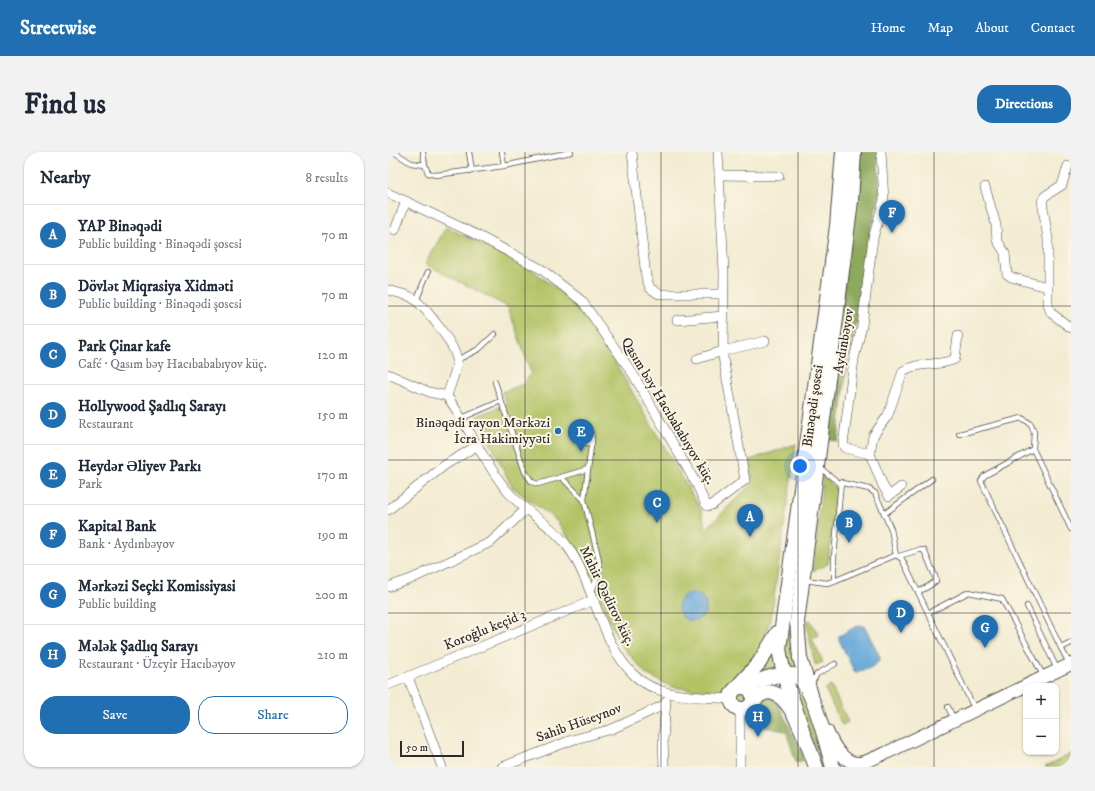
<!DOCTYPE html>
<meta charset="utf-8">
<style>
body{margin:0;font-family:"IM FELL DW Pica",serif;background:#f2f2f3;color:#1f2937}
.controls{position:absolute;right:12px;bottom:12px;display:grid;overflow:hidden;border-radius:8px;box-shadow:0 1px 3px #0004}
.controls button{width:36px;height:36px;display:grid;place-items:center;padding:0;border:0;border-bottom:1px solid #e0e1e3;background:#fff;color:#1f2937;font:20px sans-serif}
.scale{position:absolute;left:12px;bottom:10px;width:64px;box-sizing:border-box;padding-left:4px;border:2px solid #2b2b2b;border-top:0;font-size:11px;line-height:14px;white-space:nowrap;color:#2b2b2b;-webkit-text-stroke:3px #fcf5e5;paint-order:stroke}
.you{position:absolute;left:412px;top:314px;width:14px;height:14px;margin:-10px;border:3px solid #fff;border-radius:50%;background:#1a73e8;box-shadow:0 0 0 6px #1a73e833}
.badge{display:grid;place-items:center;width:26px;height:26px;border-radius:50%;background:#1f6fb2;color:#fff;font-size:13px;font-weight:700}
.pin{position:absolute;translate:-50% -33px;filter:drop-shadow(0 1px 2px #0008)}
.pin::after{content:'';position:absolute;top:21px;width:14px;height:12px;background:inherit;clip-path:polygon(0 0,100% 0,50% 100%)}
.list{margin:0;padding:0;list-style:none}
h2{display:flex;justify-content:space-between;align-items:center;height:52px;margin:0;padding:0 16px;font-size:17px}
h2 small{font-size:13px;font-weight:400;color:#747a83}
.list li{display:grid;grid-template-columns:26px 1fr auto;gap:12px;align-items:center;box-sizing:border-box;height:60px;padding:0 16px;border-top:1px solid #e0e1e3}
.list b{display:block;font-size:15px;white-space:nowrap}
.list p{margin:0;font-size:13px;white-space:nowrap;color:#747a83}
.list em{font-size:13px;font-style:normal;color:#747a83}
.actions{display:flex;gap:8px;padding:12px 16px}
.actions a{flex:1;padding:9px 0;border:1px solid #1f6fb2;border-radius:16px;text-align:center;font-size:14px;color:#1f6fb2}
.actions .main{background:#1f6fb2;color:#fff}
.map{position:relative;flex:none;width:683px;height:615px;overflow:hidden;border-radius:16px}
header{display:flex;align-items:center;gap:24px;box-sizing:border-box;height:56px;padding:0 20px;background:#1f6fb2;color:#fff}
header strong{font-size:19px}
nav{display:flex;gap:22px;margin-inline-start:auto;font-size:14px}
.intro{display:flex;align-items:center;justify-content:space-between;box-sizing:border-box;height:96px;padding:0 24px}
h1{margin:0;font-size:28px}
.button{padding:10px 18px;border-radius:16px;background:#1f6fb2;color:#fff;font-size:14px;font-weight:700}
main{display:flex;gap:24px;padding:0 24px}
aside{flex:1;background:#fff;border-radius:16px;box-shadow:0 1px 3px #0004}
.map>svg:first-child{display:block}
.green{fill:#b2c366;stroke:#6e7748}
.forest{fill:#8da95b;stroke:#5c6a43}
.water{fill:#62a6d7;stroke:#466881}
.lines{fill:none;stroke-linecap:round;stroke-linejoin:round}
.lane-casing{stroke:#494844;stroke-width:6}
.street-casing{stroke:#494844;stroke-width:10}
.secondary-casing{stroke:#494844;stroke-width:14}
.primary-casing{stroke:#494844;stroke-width:16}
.lane{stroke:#fff;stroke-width:4.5}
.street{stroke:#fff;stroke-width:9}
.secondary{stroke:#fff;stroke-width:12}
.primary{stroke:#fff;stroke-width:14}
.grid{fill:none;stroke:#2b2b2b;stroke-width:1;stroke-opacity:0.55}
.poi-dot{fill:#1f6fb2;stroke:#fcf5e5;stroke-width:1.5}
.labels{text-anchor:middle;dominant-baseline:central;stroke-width:4;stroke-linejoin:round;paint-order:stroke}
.street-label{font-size:14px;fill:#2b2b2b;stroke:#fcf5e5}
.poi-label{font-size:14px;fill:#2b2b2b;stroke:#fcf5e5;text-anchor:end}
</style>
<header>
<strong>Streetwise</strong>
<nav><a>Home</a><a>Map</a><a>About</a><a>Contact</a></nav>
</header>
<div class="intro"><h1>Find us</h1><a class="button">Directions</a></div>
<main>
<aside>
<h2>Nearby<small>8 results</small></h2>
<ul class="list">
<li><span class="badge">A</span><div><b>YAP Binəqədi</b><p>Public building · Binəqədi şosesi</p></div><em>70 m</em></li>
<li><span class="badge">B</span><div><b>Dövlət Miqrasiya Xidməti</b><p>Public building · Binəqədi şosesi</p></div><em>70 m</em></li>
<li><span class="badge">C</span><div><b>Park Çinar kafe</b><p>Café · Qasım bəy Hacıbababıyov küç.</p></div><em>120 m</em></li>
<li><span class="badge">D</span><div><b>Hollywood Şadlıq Sarayı</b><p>Restaurant</p></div><em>150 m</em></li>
<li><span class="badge">E</span><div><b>Heydər Əliyev Parkı</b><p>Park</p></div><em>170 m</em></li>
<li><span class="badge">F</span><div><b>Kapital Bank</b><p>Bank · Aydınbəyov</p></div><em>190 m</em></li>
<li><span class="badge">G</span><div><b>Mərkəzi Seçki Komissiyasi</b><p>Public building</p></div><em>200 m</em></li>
<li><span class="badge">H</span><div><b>Mələk Şadlıq Sarayı</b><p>Restaurant · Üzeyir Hacıbəyov</p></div><em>210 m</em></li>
</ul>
<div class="actions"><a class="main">Save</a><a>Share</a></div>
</aside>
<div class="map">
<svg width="683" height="615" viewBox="0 0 683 615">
<rect width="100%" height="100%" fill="#fcf5e5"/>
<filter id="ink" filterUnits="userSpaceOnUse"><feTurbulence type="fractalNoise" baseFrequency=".025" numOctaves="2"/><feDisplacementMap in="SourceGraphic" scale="8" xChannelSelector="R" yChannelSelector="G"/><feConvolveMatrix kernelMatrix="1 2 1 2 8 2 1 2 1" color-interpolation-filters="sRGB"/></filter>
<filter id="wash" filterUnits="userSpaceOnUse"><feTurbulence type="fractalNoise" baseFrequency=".012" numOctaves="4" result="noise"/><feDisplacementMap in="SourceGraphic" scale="16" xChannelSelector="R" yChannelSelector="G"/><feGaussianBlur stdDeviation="0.9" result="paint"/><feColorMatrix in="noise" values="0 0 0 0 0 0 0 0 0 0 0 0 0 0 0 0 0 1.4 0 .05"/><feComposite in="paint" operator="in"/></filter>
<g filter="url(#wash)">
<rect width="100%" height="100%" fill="#f3ecd3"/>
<g class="green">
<polygon points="58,75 139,114 188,152 214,188 313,358 318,377 365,330 359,309 408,292 383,466 371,499 344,533 335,539 314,539 284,535 258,522 233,493 191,401 169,369 124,335 89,264 119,252 114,240 136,232 143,221 120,155 37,112"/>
<polygon points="435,323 449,338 440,412 425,419"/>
<polygon points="401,457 403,489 408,515 401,515 396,494"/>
<polygon points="422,468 431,484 424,487 435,510 427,513 418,470"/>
<polygon points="386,496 387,517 364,527"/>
<polygon points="443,534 460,570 454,573 437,537"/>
<circle cx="354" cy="546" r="7"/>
<polygon points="415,543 418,545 438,615 435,615 410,548"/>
<polygon points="683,602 683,615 657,615"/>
</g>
<g class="forest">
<polygon points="471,0 489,0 492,41 478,97 470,163 459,211 450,289 438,288"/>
<polygon points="380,544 388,547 417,608 408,610 398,579 363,573 369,550"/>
</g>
<g class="water">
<circle cx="304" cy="455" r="14"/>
<path d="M471,473L477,475L492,505C491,514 476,519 468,520L466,519L451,488V484Z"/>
</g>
</g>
<g filter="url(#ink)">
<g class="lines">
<defs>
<g id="lane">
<polyline points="6,0 23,11 37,13"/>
<polyline points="35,0 37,13 40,21 48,23 116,14 183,0"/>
<polyline points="81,0 84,19"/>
<polyline points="114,0 116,14"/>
<polyline points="28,149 40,120"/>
<polyline points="69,208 91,197 107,182"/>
<polyline points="107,230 137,320 144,330 150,332 200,317"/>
<polyline points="74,266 113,249"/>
<polyline points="571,282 634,266 643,272 646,280 645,297 683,377"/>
<polyline points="645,297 596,324 593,329 673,496"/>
<polyline points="432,316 450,330 481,337 487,341 503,377 508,403"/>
<polyline points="173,325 196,348"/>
<polyline points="496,362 544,327"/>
<polyline points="511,404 531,398 536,398 547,424 548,429 541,434 530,440"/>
<polyline points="416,428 439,431 446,429 508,403 514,407 587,558"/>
<polyline points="446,429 446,405 453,330"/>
<polyline points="204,440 212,416 210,404 196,348 204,287 203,281 197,280 193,284 196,290 204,292"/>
<polyline points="639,454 669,517"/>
<polyline points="540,461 581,440 614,447 656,525"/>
<polyline points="681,511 673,496 683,491"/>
<polyline points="424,531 429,522 447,512"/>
<polyline points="560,555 566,568"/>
</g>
<g id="street">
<polyline points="244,0 258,125 262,136 271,142 335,142"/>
<polyline points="493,0 496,48 485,86 474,174 466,207 455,293 457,296 482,302 495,334 501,344 513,335"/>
<polyline points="0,1 1,0"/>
<polyline points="680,14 674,33 657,44 654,49 660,87 660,152 663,161 683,176"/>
<polyline points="331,23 391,24"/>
<polyline points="597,35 608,73 609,88 617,101 619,122 623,125 659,135"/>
<polyline points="0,41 85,81 153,117 194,149 245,222 309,333 317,351 320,354 324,353 357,328 335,205 336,120 330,0"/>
<polyline points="7,78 18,49"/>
<path d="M0,138C8,141 20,142 26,147C39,157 67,193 69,208C70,216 61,236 59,244"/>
<polyline points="289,168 335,164"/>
<polyline points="309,207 335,199 377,189"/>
<polyline points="0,222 41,240 59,244"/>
<path d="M59,244C81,275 97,313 121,341C142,365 166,372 184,401C208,439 213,492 247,524C272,547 311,544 342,547"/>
<path d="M482,302L485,284L500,263L515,219C531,209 551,215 567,207L570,184"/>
<polyline points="0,358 57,313 90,293"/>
<polyline points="0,435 23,427 103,390 137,358"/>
<polyline points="20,525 54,615"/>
<polyline points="0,533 206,448"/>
<polyline points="352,557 352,615"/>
<polyline points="114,615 184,588 224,577 276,553"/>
<polyline points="276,615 275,587 278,549"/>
</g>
<path id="secondary" d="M439,579C444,591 455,612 471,611C480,610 490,604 498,601L683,512"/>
<g id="primary">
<circle cx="354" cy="546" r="11"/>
<polyline points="349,535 371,511 390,480"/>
<path d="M351,535C367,531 389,520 405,523C425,527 439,597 445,615"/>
<polyline points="423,543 412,506 409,470 463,49 466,0"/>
<path d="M364,551C395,511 420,594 428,615"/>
<polyline points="414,577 396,523 391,497 449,74 455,0"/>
</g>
</defs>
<use href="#lane" class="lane-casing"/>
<use href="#street" class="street-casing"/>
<use href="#secondary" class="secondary-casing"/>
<use href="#primary" class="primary-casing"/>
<use href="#lane" class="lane"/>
<use href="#street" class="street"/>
<use href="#secondary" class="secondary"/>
<use href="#primary" class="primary"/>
</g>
</g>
<path class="grid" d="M137,0V615M273,0V615M410,0V615M546,0V615M0,154H683M0,308H683M0,461H683"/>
<circle class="poi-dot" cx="170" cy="279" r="4"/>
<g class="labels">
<g class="street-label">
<text transform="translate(456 189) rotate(-80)">Aydınbəyov</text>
<text transform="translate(425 254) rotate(-82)">Binəqədi şosesi</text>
<text transform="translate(280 259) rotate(59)">Qasım bəy Hacıbababıyov küç.</text>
<text transform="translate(219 444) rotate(64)">Mahir Qədirov küç.</text>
<text transform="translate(97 478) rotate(-22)">Koroğlu keçid 3</text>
<text transform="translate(191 571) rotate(-20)">Sahib Hüseynov</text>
</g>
<g class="poi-label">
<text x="162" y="271">Binəqədi rayon Mərkəzi<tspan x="162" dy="16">İcra Hakimiyyəti</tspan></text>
</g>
</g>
</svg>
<div class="controls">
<button>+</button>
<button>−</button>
</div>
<div class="scale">50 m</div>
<div class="you"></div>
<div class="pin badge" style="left:362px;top:385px">A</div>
<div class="pin badge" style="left:461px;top:391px">B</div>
<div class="pin badge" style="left:269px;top:371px">C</div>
<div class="pin badge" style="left:513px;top:481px">D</div>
<div class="pin badge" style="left:193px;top:300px">E</div>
<div class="pin badge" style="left:504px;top:81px">F</div>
<div class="pin badge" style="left:597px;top:496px">G</div>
<div class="pin badge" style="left:370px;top:585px">H</div>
</div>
</main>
